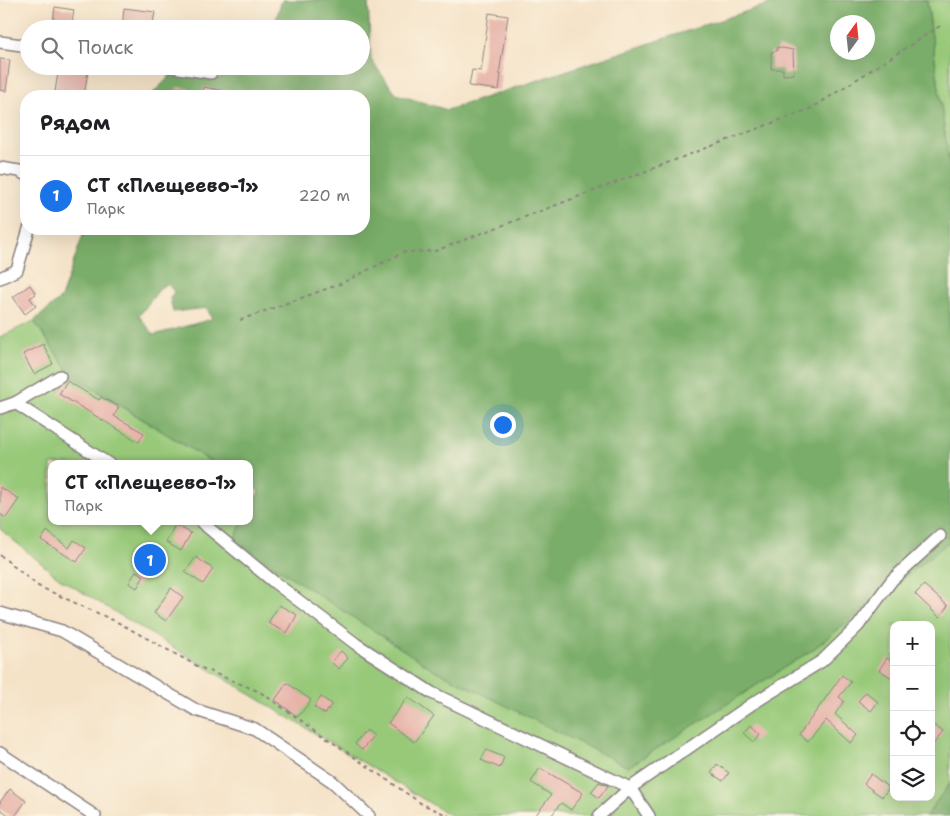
<!DOCTYPE html>
<html lang="ru">
<meta charset="utf-8">
<style>
body{margin:0;font-family:"Shantell Sans",sans-serif;background:#f6f6f6;color:#202124}
.controls{position:absolute;right:15px;bottom:15px;display:grid;overflow:hidden;border-radius:10px;box-shadow:0 5px 20px #0002}
.controls button{width:45px;height:45px;display:grid;place-items:center;padding:0;border:0;border-bottom:1px solid #e0e0e0;background:#fff;color:#202124;font:25px sans-serif}
.compass{position:absolute;left:830px;top:15px;width:45px;height:45px;border-radius:50%;background:#fff;box-shadow:0 5px 20px #0002;rotate:15deg}
.you{position:absolute;left:502px;top:424px;width:18px;height:18px;margin:-12px;border:4px solid #fff;border-radius:50%;background:#1a73e8;box-shadow:0 0 0 8px #1a73e833}
.badge{display:grid;place-items:center;width:32px;height:32px;border-radius:50%;background:#1a73e8;color:#fff;font-size:16px;font-weight:700}
.pin{position:absolute;translate:-50% -50%;border:2px solid #fff;box-shadow:0 1px 5px #0006}
.popup{position:absolute;left:48px;top:460px;width:205px;height:65px;box-sizing:border-box;display:grid;place-content:center;border-radius:10px;background:#fff;filter:drop-shadow(0 1px 4px #0005);font-size:16px;white-space:nowrap;color:#757577}
.popup b{font-size:19px;color:#202124}
.popup::after{content:'';position:absolute;left:50%;top:100%;margin-left:-10px;border:10px solid transparent;border-top-color:#fff}
.list{margin:0;padding:0;list-style:none}
h2{display:flex;justify-content:space-between;align-items:center;height:65px;margin:0;padding:0 20px;font-size:21px}
h2 small{font-size:16px;font-weight:400;color:#757577}
.list li{display:grid;grid-template-columns:32px 1fr auto;gap:15px;align-items:center;box-sizing:border-box;height:80px;padding:0 20px;border-top:1px solid #e0e0e0}
.list b{display:block;font-size:19px;white-space:nowrap}
.list p{margin:0;font-size:16px;white-space:nowrap;color:#757577}
.list em{font-size:16px;font-style:normal;color:#757577}
.icon{flex:none;width:28px;height:28px;fill:none;stroke:currentColor;stroke-width:2;stroke-linecap:round;stroke-linejoin:round}
.map{position:relative;flex:none;width:950px;height:816px;overflow:hidden}
.search{position:absolute;background:#fff;box-shadow:0 5px 20px #0002;left:20px;top:20px;width:350px;height:55px;display:flex;align-items:center;gap:12px;box-sizing:border-box;padding:0 18px;border-radius:28px;color:#757577;font-size:19px}
.panel{position:absolute;background:#fff;box-shadow:0 5px 20px #0002;left:20px;top:90px;width:350px;height:145px;border-radius:20px}
.map>svg:first-child{display:block}
.green{fill:#98c979;stroke:#5d765a;fill-rule:evenodd}
.forest{fill:#7aad69;stroke:#4e6852;fill-rule:evenodd}
.building{fill:#e7b3a9}
.lines{fill:none;stroke-linecap:round;stroke-linejoin:round}
.minor-casing{stroke:#8c8282;stroke-width:14}
.path{stroke:#8c8282;stroke-width:2;stroke-dasharray:4 4;stroke-linecap:butt}
.minor{stroke:#fff;stroke-width:11}
</style>
<div class="map">
<svg width="950" height="816" viewBox="0 0 950 816">
<rect width="100%" height="100%" fill="#fcf5e5"/>
<filter id="ink" filterUnits="userSpaceOnUse"><feTurbulence type="fractalNoise" baseFrequency=".02" numOctaves="2"/><feDisplacementMap in="SourceGraphic" scale="10" xChannelSelector="R" yChannelSelector="G"/><feConvolveMatrix kernelMatrix="1 2 1 2 8 2 1 2 1" color-interpolation-filters="sRGB"/></filter>
<filter id="wash" filterUnits="userSpaceOnUse"><feTurbulence type="fractalNoise" baseFrequency=".0096" numOctaves="4" result="noise"/><feDisplacementMap in="SourceGraphic" scale="20" xChannelSelector="R" yChannelSelector="G"/><feGaussianBlur stdDeviation="1.12" result="paint"/><feColorMatrix in="noise" values="0 0 0 0 0 0 0 0 0 0 0 0 0 0 0 0 0 1.4 0 .05"/><feComposite in="paint" operator="in"/></filter>
<g filter="url(#wash)">
<rect width="100%" height="100%" fill="#f5e3c8"/>
<g class="green">
<polygon points="927,0 950,0 950,171"/>
<path d="M34,321L71,375L215,464H51V521H243L234,540L812,650L950,541V783L926,816H451L59,578L0,529V337ZM894,625H931V797H894Z"/>
</g>
<g class="forest">
<path d="M282,0H368L371,60L396,94L447,110L781,0H927L950,171V541L812,650L628,767L431,668L234,540L243,521H249V510L259,491L249,485V464H215L71,375L34,321L61,298L85,229H364V96H150L180,66L212,81L249,66H361V29H273ZM838,22H868V52H838ZM168,284L174,292L170,298L173,312L207,308L212,319L154,335L139,316L161,287Z"/>
<polygon points="950,783 950,816 926,816"/>
</g>
<g id="blocks">
<g class="building">
<polygon points="55,7 74,10 71,29 52,29"/>
<polygon points="124,8 155,12 152,29 122,29"/>
<polygon points="489,13 508,16 499,74 501,74 499,90 469,86 472,70 481,71"/>
<polygon points="777,47 793,50 794,74 783,75 783,69 771,69 771,52 777,51"/>
<polygon points="0,59 10,60 6,91 0,90"/>
<polygon points="59,66 88,71 84,96 55,92"/>
<polygon points="177,87 202,91 202,96 176,96"/>
<polygon points="204,87 229,92 229,96 202,96"/>
<polygon points="30,285 36,294 30,298 36,306 25,314 13,297"/>
<polygon points="43,344 53,364 34,374 23,354"/>
<polygon points="67,381 99,400 101,397 119,407 114,416 144,433 139,442 59,394"/>
<polygon points="0,487 19,499 6,518 0,514"/>
<polygon points="175,525 191,533 181,551 166,542"/>
<polygon points="47,531 69,548 74,540 86,548 77,562 41,540"/>
<polygon points="196,557 213,569 203,584 185,572"/>
<polygon points="136,571 144,576 137,588 129,583"/>
<polygon points="924,585 948,606 939,617 915,594"/>
<polygon points="171,588 183,597 166,621 154,613"/>
<polygon points="279,605 297,615 287,633 268,623"/>
<polygon points="341,651 348,658 339,669 331,662"/>
<polygon points="887,658 894,663 894,679 879,670"/>
<polygon points="842,675 851,682 839,697 844,701 835,714 858,735 851,743 826,720 808,742 799,735"/>
<polygon points="287,683 311,700 298,717 275,700"/>
<polygon points="866,692 878,702 871,711 858,701"/>
<polygon points="321,697 332,704 325,714 314,707"/>
<polygon points="408,697 434,716 414,742 388,723"/>
<polygon points="931,723 943,732 931,747"/>
<polygon points="751,725 761,734 754,742 744,733"/>
<polygon points="366,730 373,736 362,750 355,744"/>
<polygon points="486,750 504,757 500,768 481,760"/>
<polygon points="717,764 729,773 723,781 711,773"/>
<polygon points="540,768 583,793 571,810 561,803 551,816 535,816 551,795 531,782"/>
<polygon points="871,774 889,788 882,797 864,784"/>
<polygon points="599,782 608,786 599,798 591,792"/>
<polygon points="10,789 26,801 15,816 10,816 0,809 0,802"/>
</g>
</g>
</g>
<g filter="url(#ink)">
<use href="#blocks" fill-opacity="0" stroke="#8c8282" stroke-width="1"/>
<g class="lines">
<defs>
<g id="minor">
<polyline points="0,42 29,46"/>
<polyline points="167,66 211,73"/>
<polyline points="0,168 19,171 26,175"/>
<polyline points="0,278 17,270 29,229"/>
<polyline points="15,403 109,464"/>
<polyline points="0,408 15,403 60,376"/>
<polyline points="200,521 274,582 356,644 432,693 630,788 649,816"/>
<polyline points="0,613 62,631 196,710 255,729 333,782 369,816"/>
<polyline points="0,753 95,816"/>
<polyline points="599,816 630,788 752,704 822,661 858,626 892,580 940,536"/>
</g>
</defs>
<use href="#minor" class="minor-casing"/>
<g class="path">
<polyline points="240,320 340,284 404,252 435,251 812,108 943,24"/>
<polyline points="0,555 38,586 117,622 199,667 260,692 422,804 449,816"/>
</g>
<use href="#minor" class="minor"/>
</g>
</g>
</svg>
<div class="controls">
<button>+</button>
<button>−</button>
<button><svg class="icon" aria-label="locate" viewBox="0 0 24 24"><circle cx="12" cy="12" r="6"/><path d="M12 2v4M12 18v4M2 12h4M18 12h4"/></svg></button>
<button><svg class="icon" aria-label="layers" viewBox="0 0 24 24"><path d="M12 4l9 5-9 5-9-5zM3 14l9 5 9-5"/></svg></button>
</div>
<svg class="compass" viewBox="-18 -18 36 36"><path d="M0-13l5 13h-10z" fill="#e53935"/><path d="M0 13l5-13h-10z" fill="#757577"/></svg>
<div class="you"></div>
<div class="pin badge" style="left:150px;top:560px">1</div>
<div class="popup"><b>СТ «Плещеево-1»</b>Парк</div>
<div class="search"><svg class="icon" aria-label="search" viewBox="0 0 24 24"><circle cx="10" cy="10" r="6"/><path d="M15 15l6 6"/></svg>Поиск</div>
<section class="panel">
<h2>Рядом<small></small></h2>
<ul class="list">
<li><span class="badge">1</span><div><b>СТ «Плещеево-1»</b><p>Парк</p></div><em>220 m</em></li>
</ul>
</section>
</div>
